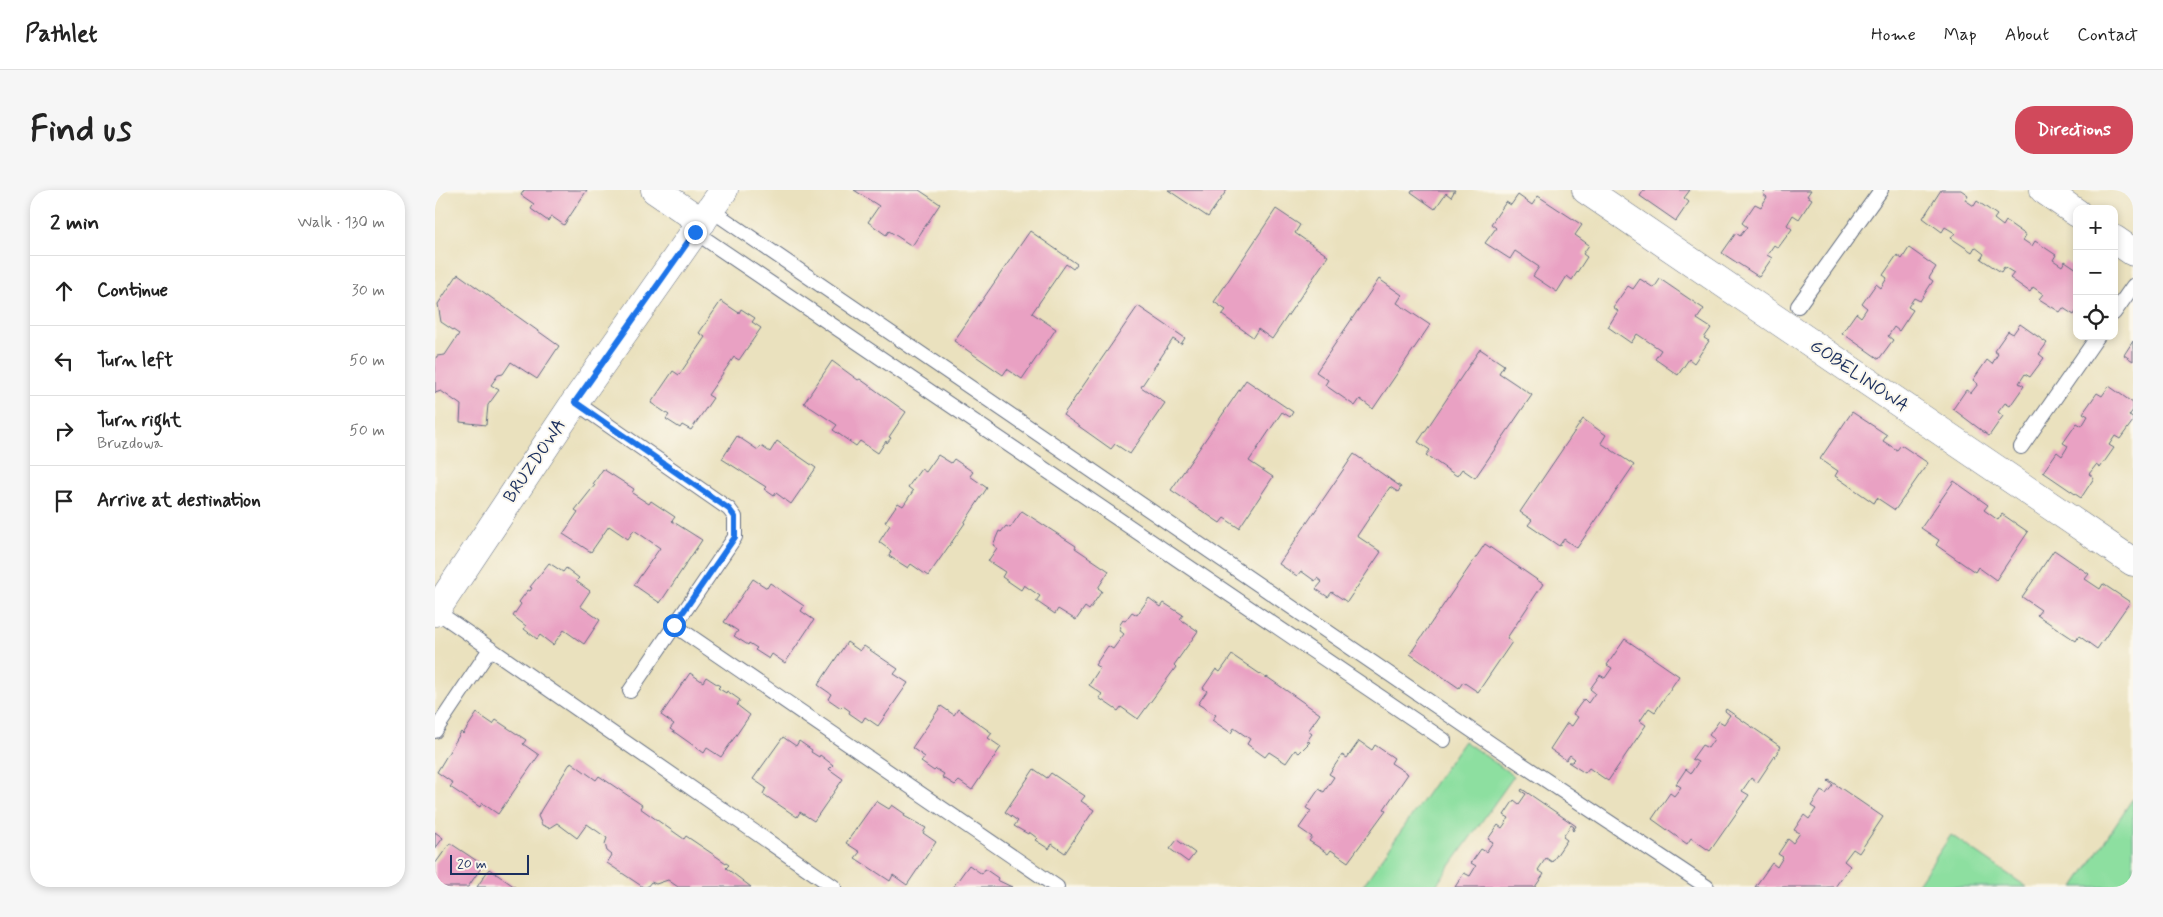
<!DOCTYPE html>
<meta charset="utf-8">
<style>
body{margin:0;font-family:Mynerve,sans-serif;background:#f6f6f6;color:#222}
.controls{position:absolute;right:15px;top:15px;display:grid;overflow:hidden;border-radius:10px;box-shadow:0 2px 8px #0003}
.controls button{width:45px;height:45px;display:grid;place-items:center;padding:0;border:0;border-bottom:1px solid #e0e0e0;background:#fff;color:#222;font:25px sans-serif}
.scale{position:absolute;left:15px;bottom:12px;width:79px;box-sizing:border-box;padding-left:5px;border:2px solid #1b2f5e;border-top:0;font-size:14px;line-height:18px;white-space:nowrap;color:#1b2f5e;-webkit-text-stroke:4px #fbf7ec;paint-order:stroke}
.stop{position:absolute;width:15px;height:15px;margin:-11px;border:4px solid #1a73e8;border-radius:50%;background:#fff}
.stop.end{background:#1a73e8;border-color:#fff;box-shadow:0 1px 5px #0008}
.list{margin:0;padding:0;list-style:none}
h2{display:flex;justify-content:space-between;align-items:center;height:65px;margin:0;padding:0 20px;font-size:21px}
h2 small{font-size:16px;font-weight:400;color:#767676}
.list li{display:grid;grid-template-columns:32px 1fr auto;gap:15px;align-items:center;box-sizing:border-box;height:70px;padding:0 20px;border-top:1px solid #e0e0e0}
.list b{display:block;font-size:19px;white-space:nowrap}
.list p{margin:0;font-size:16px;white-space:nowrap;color:#767676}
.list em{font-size:16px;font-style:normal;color:#767676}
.icon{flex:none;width:28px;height:28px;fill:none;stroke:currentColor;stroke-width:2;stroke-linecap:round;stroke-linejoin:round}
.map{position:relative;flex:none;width:1698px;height:697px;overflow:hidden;border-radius:20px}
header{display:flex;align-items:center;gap:30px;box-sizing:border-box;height:70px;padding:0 25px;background:#fff;border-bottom:1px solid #e0e0e0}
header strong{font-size:24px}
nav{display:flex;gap:28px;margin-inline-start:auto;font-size:18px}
.intro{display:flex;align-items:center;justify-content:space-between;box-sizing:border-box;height:120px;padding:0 30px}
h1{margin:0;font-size:35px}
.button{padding:12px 22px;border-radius:20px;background:#d1495b;color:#fff;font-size:18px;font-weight:700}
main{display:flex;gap:30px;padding:0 30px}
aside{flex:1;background:#fff;border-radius:20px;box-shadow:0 2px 8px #0003}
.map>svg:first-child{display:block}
.green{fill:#8ddfa0;stroke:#54877f}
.building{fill:#e9a1c3}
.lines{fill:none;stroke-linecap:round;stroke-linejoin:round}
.service-casing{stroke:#636d80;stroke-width:16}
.minor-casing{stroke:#636d80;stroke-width:29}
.service{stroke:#fff;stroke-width:14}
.minor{stroke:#fff;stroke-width:28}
.route{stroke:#1a73e8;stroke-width:6}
.labels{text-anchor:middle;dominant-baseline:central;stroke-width:4;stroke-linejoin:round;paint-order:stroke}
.street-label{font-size:18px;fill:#1b2f5e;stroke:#fbf7ec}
</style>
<header>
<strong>Pathlet</strong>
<nav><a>Home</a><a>Map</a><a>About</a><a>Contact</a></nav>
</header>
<div class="intro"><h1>Find us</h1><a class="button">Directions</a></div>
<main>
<aside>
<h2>2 min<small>Walk · 130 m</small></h2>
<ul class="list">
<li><svg class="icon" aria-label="ahead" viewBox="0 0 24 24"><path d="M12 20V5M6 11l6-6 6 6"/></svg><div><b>Continue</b></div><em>30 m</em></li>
<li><svg class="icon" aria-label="left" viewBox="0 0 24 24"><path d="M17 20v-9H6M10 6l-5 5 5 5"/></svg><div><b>Turn left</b></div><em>50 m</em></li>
<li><svg class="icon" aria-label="right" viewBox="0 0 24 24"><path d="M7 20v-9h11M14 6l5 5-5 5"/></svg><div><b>Turn right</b><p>Bruzdowa</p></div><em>50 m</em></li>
<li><svg class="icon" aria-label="arrive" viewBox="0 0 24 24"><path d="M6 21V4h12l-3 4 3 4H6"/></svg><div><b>Arrive at destination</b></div></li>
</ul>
</aside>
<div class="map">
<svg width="1698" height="697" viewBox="0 0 1698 697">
<rect width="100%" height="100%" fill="#fbf7ec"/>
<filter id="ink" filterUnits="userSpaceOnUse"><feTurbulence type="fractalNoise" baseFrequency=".02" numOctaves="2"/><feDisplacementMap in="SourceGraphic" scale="10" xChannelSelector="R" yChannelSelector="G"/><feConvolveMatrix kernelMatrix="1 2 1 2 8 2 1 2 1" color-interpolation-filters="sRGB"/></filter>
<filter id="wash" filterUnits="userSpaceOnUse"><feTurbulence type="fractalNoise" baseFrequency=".0096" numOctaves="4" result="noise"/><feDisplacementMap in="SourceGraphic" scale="20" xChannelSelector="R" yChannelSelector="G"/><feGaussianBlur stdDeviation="1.12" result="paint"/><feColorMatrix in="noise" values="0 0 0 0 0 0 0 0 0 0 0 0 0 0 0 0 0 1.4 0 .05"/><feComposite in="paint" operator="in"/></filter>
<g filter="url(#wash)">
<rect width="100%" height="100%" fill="#eae1be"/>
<g class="green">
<polygon points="1029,551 1079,586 1000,697 927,697"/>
<polygon points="1698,608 1698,697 1639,697"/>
<polygon points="1516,645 1592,697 1481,697"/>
</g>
<g id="blocks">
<g class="building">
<polygon points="89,0 152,0 129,35 116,26 113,31 96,19 99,14 86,5"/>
<polygon points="419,0 484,0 505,14 477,56 454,41 451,45 433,32 444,16"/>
<polygon points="733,0 792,0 773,27"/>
<polygon points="977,0 1020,0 1016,7 1011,3 1000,19 976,2"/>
<polygon points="1209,0 1255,0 1249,8 1254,12 1241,31 1205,6"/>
<polygon points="1330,0 1376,0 1372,6 1377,9 1364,29 1358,25 1352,35 1357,39 1343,58 1339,55 1332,65 1337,68 1324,87 1287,63 1301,43 1305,46 1312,37 1307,33 1320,14 1326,17 1332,7 1328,4"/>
<polygon points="1506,0 1526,0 1533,5 1530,10 1539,16 1542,11 1562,25 1559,29 1568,36 1571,31 1591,45 1588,50 1597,56 1600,51 1621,65 1618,70 1627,76 1630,71 1642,79 1642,120 1639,125 1628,118 1625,122 1604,109 1608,104 1598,97 1595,102 1575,88 1579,83 1569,77 1566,82 1546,69 1549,64 1540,57 1537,62 1516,48 1520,43 1510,37 1507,42 1488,28"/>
<polygon points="1083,5 1097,15 1103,6 1147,35 1140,45 1154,55 1148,64 1152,67 1137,90 1132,86 1122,102 1098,86 1104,77 1080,61 1075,69 1050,53 1061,38 1056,34 1071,12 1076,15"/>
<polygon points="841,19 865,35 860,43 893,66 837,149 823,139 818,147 787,125 791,120 779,112"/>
<polygon points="595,41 642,74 638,79 631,74 597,123 621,139 587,189 572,179 568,185 519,151"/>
<polygon points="1474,58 1501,77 1494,88 1498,91 1485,111 1479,108 1473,117 1478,120 1464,141 1459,137 1453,146 1458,150 1444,169 1407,143 1421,123 1426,127 1432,118 1427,114 1441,94 1446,98 1452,88 1448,85 1462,65 1467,69"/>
<polygon points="23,84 124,156 102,189 76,172 68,184 63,185 56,195 64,200 53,215 51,235 25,232 26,215 6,201 0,203 0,170 2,166 10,165 24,144 6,132 3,114"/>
<polygon points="944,89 967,105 962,113 995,135 938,219 925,209 920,216 890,195 893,190 881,182"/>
<polygon points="1205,89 1219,98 1225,89 1269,119 1262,129 1276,138 1269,148 1274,151 1259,173 1254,169 1243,185 1220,169 1226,160 1202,144 1196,153 1173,137 1183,121 1178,117 1193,96 1198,99"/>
<polygon points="286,111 304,123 306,119 320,128 317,132 326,138 304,170 299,167 273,205 278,208 256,240 247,235 245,238 231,229 234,225 216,213 238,181 244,185 270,147 264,143"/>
<polygon points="703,116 750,148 746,154 738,149 706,197 730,213 695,264 680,254 676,259 628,225"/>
<polygon points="1585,134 1612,153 1604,164 1609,168 1595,187 1590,184 1584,193 1589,196 1575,216 1570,213 1563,222 1568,226 1554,246 1518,219 1531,200 1536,203 1543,194 1538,190 1552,170 1557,174 1563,164 1559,161 1573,141 1578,144"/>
<polygon points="1698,151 1698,171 1689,165"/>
<polygon points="1045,159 1069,175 1064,183 1097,205 1040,288 1027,279 1022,286 991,265 995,260 983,252"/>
<polygon points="397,171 423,190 425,189 471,222 454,247 456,248 452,253 451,251 443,263 425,251 421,256 398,240 402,235 369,213"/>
<polygon points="811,190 858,222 855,227 847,222 814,271 838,287 804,338 789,328 785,333 736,300"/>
<polygon points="1674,196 1698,213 1698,220 1694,226 1698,228 1698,231 1685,249 1680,246 1674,255 1679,258 1665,278 1661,275 1654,284 1659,288 1646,308 1608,282 1622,262 1627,266 1633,256 1628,253 1642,233 1647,236 1653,226 1648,223 1662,203 1667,206"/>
<polygon points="1417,222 1452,245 1448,251 1462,260 1466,255 1493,273 1460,320 1442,308 1439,313 1400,286 1403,281 1385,269"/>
<polygon points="1148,229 1171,245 1166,253 1199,275 1142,358 1129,349 1124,356 1093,335 1097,330 1085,322"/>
<polygon points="302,246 323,260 326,256 335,262 342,251 381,278 356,314 341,303 339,306 329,299 331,297 287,269"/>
<polygon points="919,264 966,297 963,302 955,297 922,346 946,362 912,412 897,402 893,407 881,399 887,392 882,388 880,391 866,381 862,386 844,374"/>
<polygon points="503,265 516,273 519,269 538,282 535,286 552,298 529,333 530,333 493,386 476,374 473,378 454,366 456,361 444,352 455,335 450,332 463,313 468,316 478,301 473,297 486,279 491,282"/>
<polygon points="168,279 199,299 197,303 214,314 216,311 240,327 237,331 267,350 225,413 199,395 225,358 199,340 193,349 174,336 156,362 128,344 143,322 140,320 160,295 158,294"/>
<polygon points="1519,291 1553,315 1549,320 1563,330 1567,324 1593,342 1561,390 1543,377 1540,382 1501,355 1504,350 1486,338"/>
<polygon points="587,321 641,356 640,358 674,381 663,398 667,401 654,420 650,417 641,430 623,419 620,424 601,411 605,406 589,395 586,400 583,398 567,387 570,382 553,371 562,358 558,355 564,341 566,342 571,336 575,338"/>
<polygon points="1050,354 1108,394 1072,448 1077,452 1043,502 1028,492 1024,498 975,464"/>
<polygon points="1619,360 1654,384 1650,389 1665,399 1668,394 1695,412 1662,459 1644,446 1641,451 1602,425 1606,420 1587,407"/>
<polygon points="114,373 128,382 131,378 144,388 141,391 155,401 145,416 165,430 149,454 129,440 118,455 105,445 102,449 89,439 91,436 78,426 86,414 84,412 93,400 95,401 97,398 95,397"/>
<polygon points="318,389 332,398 335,393 369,416 366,421 379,430 350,473 337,464 334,469 320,460 322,458 314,453 313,455 299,446 303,441 289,432"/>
<polygon points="714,408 726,417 729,413 748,425 745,429 763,441 739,475 741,477 703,529 686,517 683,521 664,508 667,504 654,495 665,478 660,475 673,456 678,459 689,444 684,440 686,437 684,436 688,430 690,431 697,422 702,425"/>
<polygon points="1190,449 1244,486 1220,522 1214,518 1205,531 1211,535 1173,591 1154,578 1150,583 1133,572 1137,572 1140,569 1135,565 1131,570 1115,559 1132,533 1137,536 1143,527 1138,524 1149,509 1153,513 1160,503 1155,499 1165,485 1170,488 1177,478 1172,475"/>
<polygon points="412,452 425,461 429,456 463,479 459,484 473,493 443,536 430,527 427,532 414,523 415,521 408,516 406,518 393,509 396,504 383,495"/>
<polygon points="797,465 831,488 832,487 885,524 873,541 877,544 872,551 875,552 864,563 860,560 851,573 834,562 830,567 812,554 815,549 799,538 796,543 777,530 781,525 763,514 772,501 768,498 781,479 785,482"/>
<polygon points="255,483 268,492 271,487 285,496 283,498 291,503 292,501 305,510 302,515 315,525 286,567 272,558 269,563 235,539 239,534 226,525"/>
<polygon points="506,516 519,525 523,519 557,543 553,548 566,557 537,600 524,591 520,595 507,587 509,584 501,579 499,581 486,572 490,567 477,558"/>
<polygon points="1291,519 1346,557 1322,593 1316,588 1307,601 1314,605 1275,661 1256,648 1252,654 1217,629 1235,603 1239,606 1246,597 1241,594 1251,579 1256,583 1263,572 1257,569 1267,555 1273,558 1279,549 1274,545 1284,531 1289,534 1295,525 1290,521"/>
<polygon points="42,523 58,534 61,530 91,550 88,554 104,565 63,624 47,613 45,617 15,597 18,593 2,582 26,542 28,544"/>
<polygon points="348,547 361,556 364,551 377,560 376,562 384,567 385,565 398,575 394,579 408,589 379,631 365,622 362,627 328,604 331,598 318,589"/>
<polygon points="924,551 937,560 940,555 959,568 956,573 973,584 949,619 951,620 913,672 896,660 893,664 885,658 874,651 877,647 864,638 876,621 871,618 884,599 889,602 899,587 894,584 907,565 912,568"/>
<polygon points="136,572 161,590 164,586 207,615 205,618 239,642 249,649 251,646 294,675 291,678 316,697 243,697 233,690 221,694 216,692 212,697 208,697 172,673 177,665 172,661 170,654 172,648 152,634 142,648 122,633 114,638 107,635 103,626 106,620"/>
<polygon points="599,579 612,588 616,583 650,606 646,611 659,620 630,663 617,654 614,659 600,650 602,648 594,642 593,644 579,636 583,631 570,622"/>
<polygon points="1394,590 1448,627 1424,663 1418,659 1409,671 1415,676 1400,697 1320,697 1337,673 1342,677 1348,667 1343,664 1353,649 1358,653 1365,643 1359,640 1369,625 1374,629 1381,619 1376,616 1386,601 1391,604 1398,595 1393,591"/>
<polygon points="1087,599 1141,636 1138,641 1137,640 1139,637 1136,635 1128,647 1132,650 1117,672 1111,668 1103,680 1109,684 1100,697 1020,697 1029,683 1035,686 1041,676 1036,673 1046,659 1051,662 1058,652 1053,649 1063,635 1067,638 1074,628 1069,625 1079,610 1084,614 1091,604 1086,601"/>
<polygon points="441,611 454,619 457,615 470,624 469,626 491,638 488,643 501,652 472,695 458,685 455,691 420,668 425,662 411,653"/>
<polygon points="0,642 8,648 0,659"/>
<polygon points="742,650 760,663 753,672 735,659"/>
<polygon points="15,653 48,675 33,697 0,697 0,674"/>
<polygon points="534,675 547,684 550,679 563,688 562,690 577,697 518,697"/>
<polygon points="54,679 80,697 42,697"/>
</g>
</g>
</g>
<g filter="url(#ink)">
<use href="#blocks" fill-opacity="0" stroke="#636d80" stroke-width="1"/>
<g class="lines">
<defs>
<g id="service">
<polyline points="276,20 1061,557 1272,697"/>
<polyline points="260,42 1009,550"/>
<polyline points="1363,116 1446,0"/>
<polyline points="1679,123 1698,96"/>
<polyline points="140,212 294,319 300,327 300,347 195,501"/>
<polyline points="1586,257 1663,146"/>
<polyline points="1,421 399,697"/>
<polyline points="239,435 622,697"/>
<polyline points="0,541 55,459"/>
</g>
<g id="minor">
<polyline points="220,0 267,32"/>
<polyline points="1151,0 1698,372"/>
<polyline points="1609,0 1642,23"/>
<polyline points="1679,49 1698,62"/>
<polyline points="0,422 140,212 289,0"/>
</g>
</defs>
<use href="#service" class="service-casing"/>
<use href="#minor" class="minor-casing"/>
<use href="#service" class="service"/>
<use href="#minor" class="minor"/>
</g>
</g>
<g class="lines" filter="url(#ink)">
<polyline class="route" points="239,435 300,347 300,327 294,319 140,212 260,42"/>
</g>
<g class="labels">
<g class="street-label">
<text transform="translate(1424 186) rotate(34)">GOBELINOWA</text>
<text transform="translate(100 271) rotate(-56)">BRUZDOWA</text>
</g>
</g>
</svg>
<div class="controls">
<button>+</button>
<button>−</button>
<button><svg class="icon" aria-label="locate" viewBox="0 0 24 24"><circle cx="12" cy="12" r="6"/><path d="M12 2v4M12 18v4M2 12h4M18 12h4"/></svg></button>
</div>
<div class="scale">20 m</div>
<div class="stop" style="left:239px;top:435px"></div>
<div class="stop end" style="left:260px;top:42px"></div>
</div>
</main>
